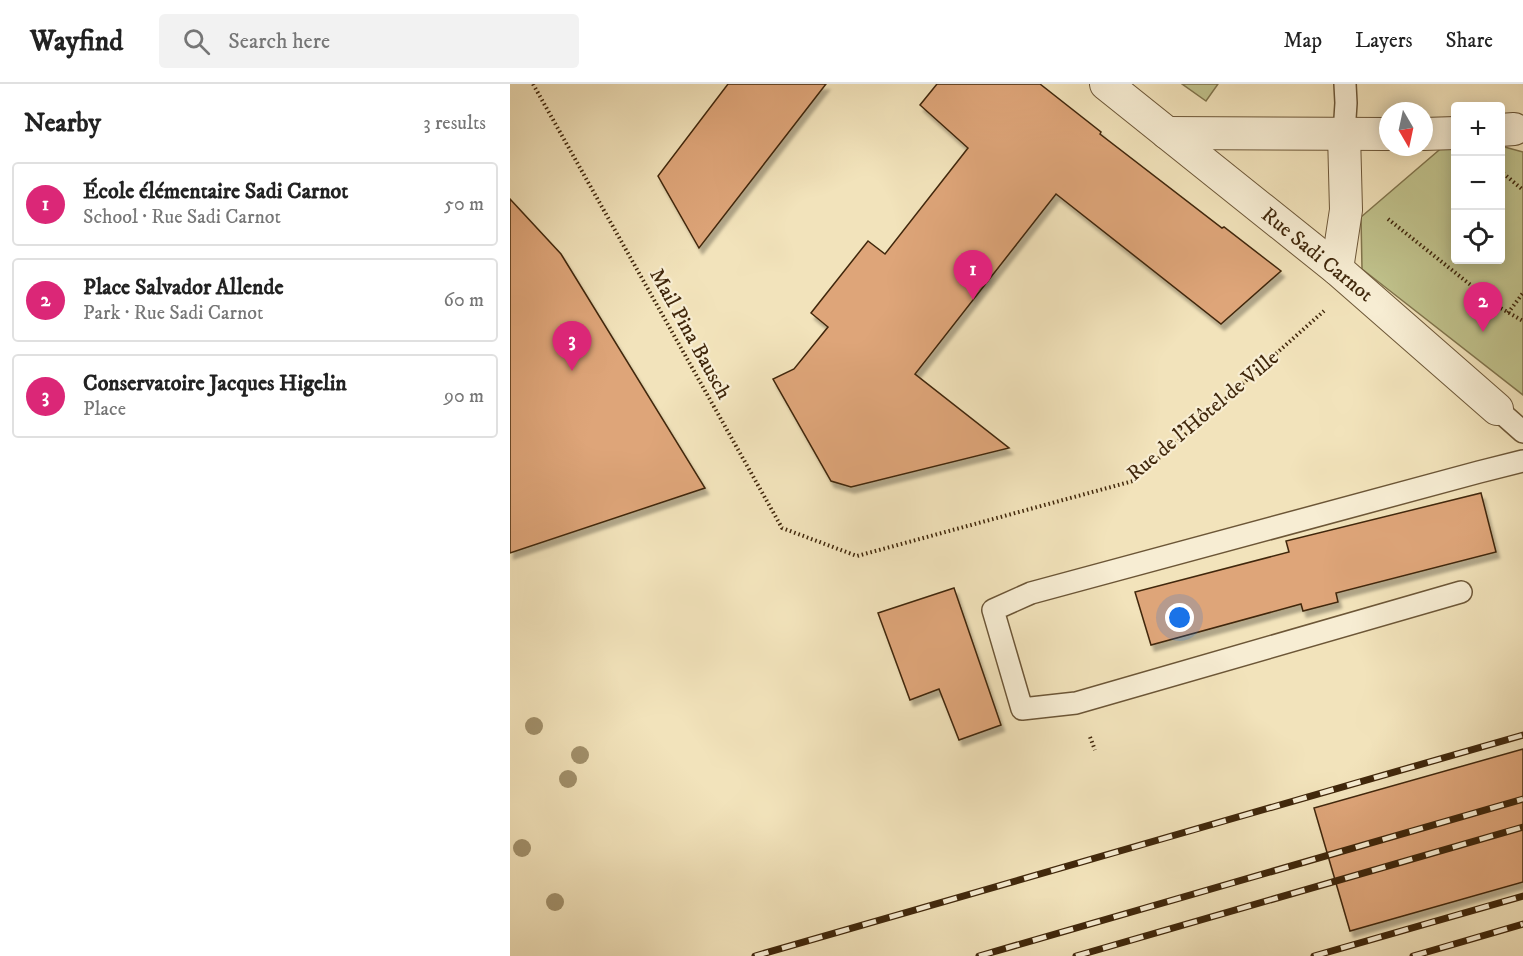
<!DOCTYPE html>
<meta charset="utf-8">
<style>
body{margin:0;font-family:"IM FELL DW Pica",serif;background:#f2f2f2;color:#222}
.controls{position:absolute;right:18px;top:18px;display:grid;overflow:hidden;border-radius:6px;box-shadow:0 3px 15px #0003}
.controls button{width:54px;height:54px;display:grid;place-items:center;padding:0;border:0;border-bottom:2px solid #e0e0e0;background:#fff;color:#222;font:30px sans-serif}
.compass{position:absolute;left:869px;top:18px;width:54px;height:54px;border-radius:50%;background:#fff;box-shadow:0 3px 15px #0003;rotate:171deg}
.you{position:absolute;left:670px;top:534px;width:21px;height:21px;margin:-15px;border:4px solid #fff;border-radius:50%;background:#1a73e8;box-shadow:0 0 0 9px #1a73e833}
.badge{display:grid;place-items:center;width:39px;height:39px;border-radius:50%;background:#db2777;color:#fff;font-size:20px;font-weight:700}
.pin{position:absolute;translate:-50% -50px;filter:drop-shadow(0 2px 3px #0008)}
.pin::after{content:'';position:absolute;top:32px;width:21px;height:18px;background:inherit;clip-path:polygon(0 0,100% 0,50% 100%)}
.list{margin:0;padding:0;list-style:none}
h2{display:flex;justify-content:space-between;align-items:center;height:78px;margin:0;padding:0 24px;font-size:26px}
h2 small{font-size:20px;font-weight:400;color:#767676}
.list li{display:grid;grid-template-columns:39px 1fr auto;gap:18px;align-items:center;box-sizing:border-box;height:84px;margin:0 12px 12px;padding:0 12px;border:2px solid #e0e0e0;border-radius:6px}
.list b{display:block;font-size:22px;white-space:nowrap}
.list p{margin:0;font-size:20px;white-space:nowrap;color:#767676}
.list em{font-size:20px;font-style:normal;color:#767676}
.icon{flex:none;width:33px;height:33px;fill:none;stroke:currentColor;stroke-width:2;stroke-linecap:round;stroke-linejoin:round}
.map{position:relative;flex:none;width:1013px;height:872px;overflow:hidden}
header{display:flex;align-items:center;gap:36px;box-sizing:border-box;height:84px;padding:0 30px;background:#fff;border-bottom:2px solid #e0e0e0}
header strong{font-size:28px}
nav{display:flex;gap:33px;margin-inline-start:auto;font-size:21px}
.search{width:420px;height:54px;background:#f2f2f2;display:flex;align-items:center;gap:15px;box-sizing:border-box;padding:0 21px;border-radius:6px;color:#767676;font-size:22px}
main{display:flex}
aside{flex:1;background:#fff}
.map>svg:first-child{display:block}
.green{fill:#c0c28c;stroke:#80744c;stroke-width:1.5}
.building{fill:#dea579;stroke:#40270b;stroke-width:1.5;filter:url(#shadow)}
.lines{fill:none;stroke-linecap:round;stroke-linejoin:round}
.service-casing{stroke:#6c5637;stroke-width:24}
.pedestrian-casing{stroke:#6c5637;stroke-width:34}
.path{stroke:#40270b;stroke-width:4;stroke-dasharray:1.5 3;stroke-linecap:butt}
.service{stroke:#f7edd3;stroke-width:21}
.pedestrian{stroke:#f7edd3;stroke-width:32}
.rail-casing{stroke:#40270b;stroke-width:7}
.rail{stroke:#f7edd3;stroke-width:4.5;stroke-dasharray:14;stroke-linecap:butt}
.tree{fill:#a2916c}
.labels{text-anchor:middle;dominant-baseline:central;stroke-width:4.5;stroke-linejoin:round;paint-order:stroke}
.street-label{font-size:21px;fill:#40270b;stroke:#f7edd3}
</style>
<header>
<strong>Wayfind</strong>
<div class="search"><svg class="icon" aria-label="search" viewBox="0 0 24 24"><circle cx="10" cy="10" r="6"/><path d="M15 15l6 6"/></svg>Search here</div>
<nav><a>Map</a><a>Layers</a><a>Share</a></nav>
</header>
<main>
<aside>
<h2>Nearby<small>3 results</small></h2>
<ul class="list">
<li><span class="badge">1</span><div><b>École élémentaire Sadi Carnot</b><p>School · Rue Sadi Carnot</p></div><em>50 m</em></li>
<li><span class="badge">2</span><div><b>Place Salvador Allende</b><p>Park · Rue Sadi Carnot</p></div><em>60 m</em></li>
<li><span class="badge">3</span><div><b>Conservatoire Jacques Higelin</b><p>Place</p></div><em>90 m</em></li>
</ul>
</aside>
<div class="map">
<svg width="1013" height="872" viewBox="0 0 1013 872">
<defs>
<filter id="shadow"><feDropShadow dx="3.5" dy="6" stdDeviation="1.5" flood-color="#0004"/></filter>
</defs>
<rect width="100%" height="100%" fill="#f2e3bb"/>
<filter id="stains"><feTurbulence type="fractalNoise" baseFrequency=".00333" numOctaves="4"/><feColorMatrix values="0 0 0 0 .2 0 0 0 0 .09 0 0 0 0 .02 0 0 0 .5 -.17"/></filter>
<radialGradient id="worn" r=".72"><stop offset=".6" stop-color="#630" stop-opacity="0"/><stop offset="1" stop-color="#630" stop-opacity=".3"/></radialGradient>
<g class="green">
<polygon points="672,0 708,0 696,17"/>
<polygon points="935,61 945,61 946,176 990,176 991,62 1013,68 1013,311 852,185 851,133"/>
</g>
<g class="building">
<polygon points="218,0 316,0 189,164 148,92"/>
<polygon points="427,0 530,0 591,48 590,50 712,144 714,143 771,187 711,240 546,110 405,290 499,364 341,403 321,397 263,295 284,285 318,243 301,229 358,157 375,170 458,64 410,21"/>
<polygon points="0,115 51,170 195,404 0,469"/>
<polygon points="971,409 986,468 826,509 828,518 793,527 791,520 641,561 625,508 779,468 776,457"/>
<polygon points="444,504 491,641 449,656 429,605 400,616 368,529"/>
<polygon points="1013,665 1013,798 840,847 804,724"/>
</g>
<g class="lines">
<defs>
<g id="service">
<polyline points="834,50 836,19 835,0"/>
<polyline points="987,325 1013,348"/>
<polyline points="951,508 566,619 512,625 483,526 521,509 969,388 1013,377"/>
</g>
<g id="pedestrian">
<polyline points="596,0 827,185 987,325"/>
<polyline points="990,46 1004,45"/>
<polyline points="657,49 878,50"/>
<polyline points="914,50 946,49"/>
<polyline points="827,185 836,126 834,50"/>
</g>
</defs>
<use href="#service" class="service-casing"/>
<use href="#pedestrian" class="pedestrian-casing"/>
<g class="path">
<polyline points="23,0 272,444 347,472 623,397 814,227"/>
<polyline points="993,89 1013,106"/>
<polyline points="878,135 987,222 1013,237"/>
<polyline points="998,229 1013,209"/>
<polyline points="580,653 585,666"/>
</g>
<use href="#service" class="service"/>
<use href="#pedestrian" class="pedestrian"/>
<defs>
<g id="rail">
<polyline points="245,872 1013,651"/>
<polyline points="469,872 1013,715"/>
<polyline points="566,872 1013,743"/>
<polyline points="804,872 1013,812"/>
<polyline points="903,872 1013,840"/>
</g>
</defs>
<use href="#rail" class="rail-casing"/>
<use href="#rail" class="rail"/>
</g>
<g class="tree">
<circle cx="24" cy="642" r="9"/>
<circle cx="70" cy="671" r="9"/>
<circle cx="58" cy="695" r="9"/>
<circle cx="12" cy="764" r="9"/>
<circle cx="45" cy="818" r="9"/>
</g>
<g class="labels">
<g class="street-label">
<text transform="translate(807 171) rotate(39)">Rue Sadi Carnot</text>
<text transform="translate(180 250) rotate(61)">Mail Pina Bausch</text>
<text transform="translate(693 332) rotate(-40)">Rue de l'Hôtel de Ville</text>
</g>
</g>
<rect width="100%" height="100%" filter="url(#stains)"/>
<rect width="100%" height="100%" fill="url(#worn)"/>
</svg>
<div class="controls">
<button>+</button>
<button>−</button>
<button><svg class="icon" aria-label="locate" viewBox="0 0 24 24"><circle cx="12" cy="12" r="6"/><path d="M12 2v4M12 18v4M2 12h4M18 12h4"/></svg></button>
</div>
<svg class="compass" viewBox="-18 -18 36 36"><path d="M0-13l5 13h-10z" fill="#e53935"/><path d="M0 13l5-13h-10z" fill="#767676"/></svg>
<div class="you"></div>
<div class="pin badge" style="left:463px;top:216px">1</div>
<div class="pin badge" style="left:973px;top:248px">2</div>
<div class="pin badge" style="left:62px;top:287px">3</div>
</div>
</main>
